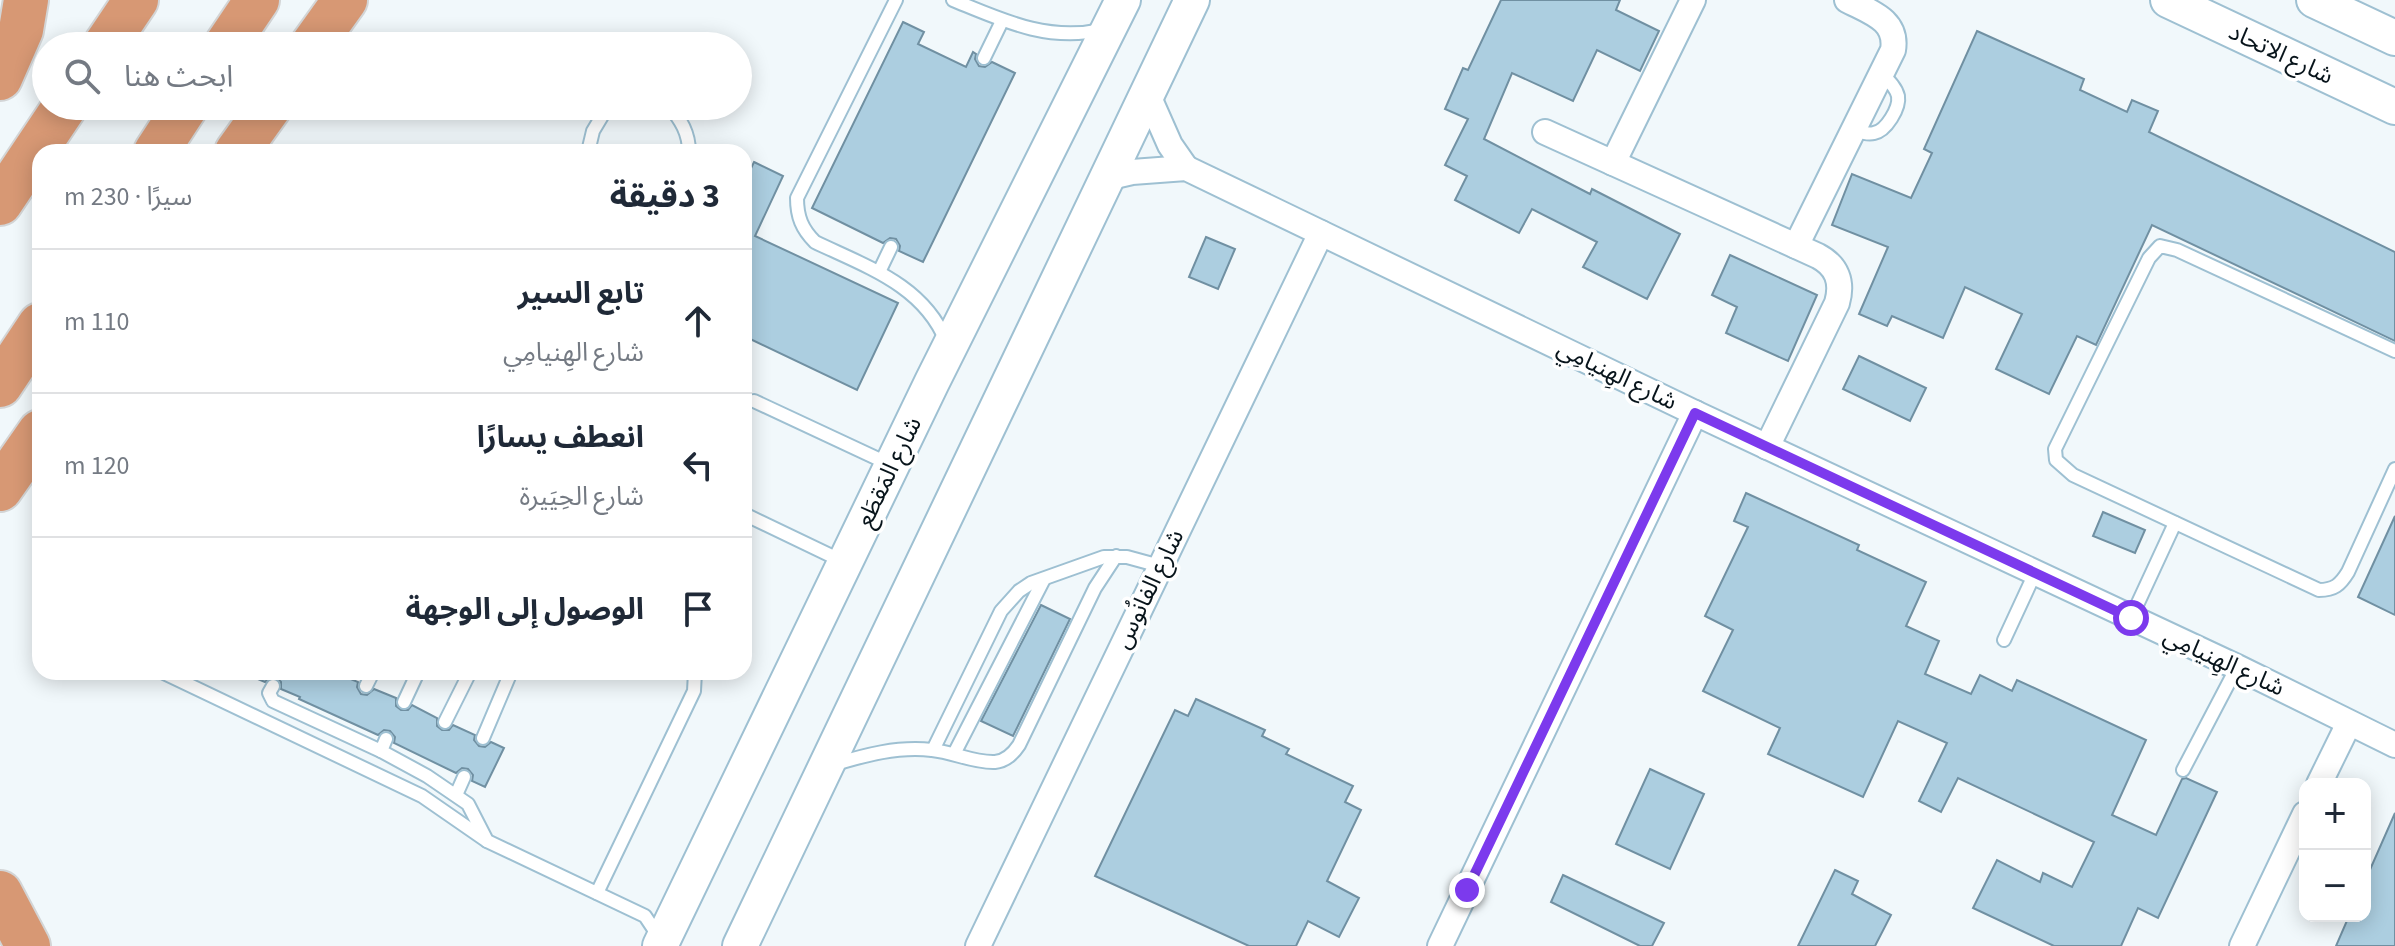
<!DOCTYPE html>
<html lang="ar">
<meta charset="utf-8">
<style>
body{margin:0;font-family:"Source Sans 3","Noto Sans Arabic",sans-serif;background:#f6f6f7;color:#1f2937;direction:rtl}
.controls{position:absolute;right:24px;bottom:24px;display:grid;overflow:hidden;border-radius:16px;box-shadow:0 4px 20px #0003}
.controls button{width:72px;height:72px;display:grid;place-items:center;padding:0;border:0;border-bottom:2px solid #e0e1e3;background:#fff;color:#1f2937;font:40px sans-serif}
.stop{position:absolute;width:24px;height:24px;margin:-18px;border:6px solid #7c3aed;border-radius:50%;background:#fff}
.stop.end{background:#7c3aed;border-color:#fff;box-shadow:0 2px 8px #0008}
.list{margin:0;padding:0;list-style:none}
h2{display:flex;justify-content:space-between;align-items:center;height:104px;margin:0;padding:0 32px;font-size:34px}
h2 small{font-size:26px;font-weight:400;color:#747a83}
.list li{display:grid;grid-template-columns:52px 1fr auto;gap:24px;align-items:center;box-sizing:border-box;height:144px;padding:0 32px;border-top:2px solid #e0e1e3}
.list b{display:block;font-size:30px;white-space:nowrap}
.list p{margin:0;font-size:26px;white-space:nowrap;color:#747a83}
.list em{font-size:26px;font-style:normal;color:#747a83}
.icon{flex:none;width:44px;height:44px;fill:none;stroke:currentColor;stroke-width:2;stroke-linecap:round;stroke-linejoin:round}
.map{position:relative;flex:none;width:2395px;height:946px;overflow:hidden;direction:ltr}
.search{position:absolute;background:#fff;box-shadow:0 4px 20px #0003;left:32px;top:32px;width:720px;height:88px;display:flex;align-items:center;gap:20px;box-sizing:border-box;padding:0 28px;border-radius:44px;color:#747a83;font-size:30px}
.panel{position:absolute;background:#fff;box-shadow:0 4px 20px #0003;left:32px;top:144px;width:720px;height:536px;border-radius:24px;direction:rtl}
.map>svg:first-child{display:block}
.building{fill:#accee0;stroke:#7090a2;stroke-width:2}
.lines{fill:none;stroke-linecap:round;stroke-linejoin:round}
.lane-casing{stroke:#9ec0d2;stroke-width:16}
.street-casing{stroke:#9ec0d2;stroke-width:28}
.secondary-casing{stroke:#9ec0d2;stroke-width:38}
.highway-casing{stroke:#d3d5d6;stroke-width:48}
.lane{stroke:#fff;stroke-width:12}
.street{stroke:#fff;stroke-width:24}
.secondary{stroke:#fff;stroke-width:34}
.highway{stroke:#d79874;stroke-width:44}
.route{stroke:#7c3aed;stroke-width:10}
.labels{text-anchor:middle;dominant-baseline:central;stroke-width:7;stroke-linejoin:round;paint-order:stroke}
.street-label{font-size:24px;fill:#08141b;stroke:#fff}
</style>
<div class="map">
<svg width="2395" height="946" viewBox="0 0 2395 946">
<rect width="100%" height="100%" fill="#f1f8fb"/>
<g class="building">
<polygon points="1501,0 1620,0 1616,10 1659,31 1640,71 1597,50 1573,101 1512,73 1484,139 1590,194 1592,189 1680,234 1647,299 1583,267 1597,242 1532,209 1519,233 1455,200 1467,176 1445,165 1468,119 1445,109 1463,68 1468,70"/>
<polygon points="903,22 924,32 918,44 966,67 973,52 976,54 975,59 979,66 985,67 992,62 1015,73 923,262 899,251 900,246 896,239 890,238 883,243 812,208"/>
<polygon points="1977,31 2084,79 2080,90 2127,112 2132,100 2158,111 2149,132 2395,252 2395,341 2152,225 2096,345 2077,336 2049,394 1996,369 2022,314 1965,287 1943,338 1892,316 1887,326 1859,314 1888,247 1832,225 1852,174 1911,198 1932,153 1924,149"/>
<polygon points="754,162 783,176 755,236 898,303 857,390 744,336 744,183"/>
<polygon points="1206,237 1235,249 1218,289 1189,277"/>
<polygon points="1730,255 1817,295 1788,361 1726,333 1737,307 1712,295"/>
<polygon points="1859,356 1926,388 1910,421 1843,389"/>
<polygon points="1746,493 1859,545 1857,550 1926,582 1906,626 1939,641 1925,674 1971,694 1980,675 2012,691 2017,680 2146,740 2112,815 2156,835 2182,779 2186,778 2217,792 2158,918 2138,908 2121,946 2054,946 1973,908 1997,860 2040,882 2043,873 2072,887 2094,842 1958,778 1941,812 1919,801 1947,743 1898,721 1863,797 1768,754 1780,728 1703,691 1733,630 1705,616 1748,527 1734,521"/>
<polygon points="2103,512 2145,530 2135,553 2093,536"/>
<polygon points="2395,516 2395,615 2358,597"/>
<polygon points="1041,605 1070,619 1013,736 981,721"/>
<polygon points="241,672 349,672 346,677 358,682 357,687 361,694 367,695 374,689 396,698 396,706 401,710 408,710 412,705 437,718 437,726 442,730 449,730 453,725 475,735 474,740 479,746 485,747 491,742 504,748 485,787 472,781 473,775 468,769 462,768 456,773 394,743 395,737 390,731 384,730 378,735 299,699 300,697 281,689 281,682 277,678 269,678 265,682"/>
<polygon points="1196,699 1265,730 1262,736 1289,749 1286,754 1353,786 1345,802 1361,810 1327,881 1359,898 1339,937 1308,921 1296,946 1249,946 1095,876 1175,710 1188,716"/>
<polygon points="1650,769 1704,794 1670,869 1616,844"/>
<polygon points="2395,813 2395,946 2336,946 2349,916 2365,916 2365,881"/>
<polygon points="1835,870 1858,881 1852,894 1891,915 1875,946 1798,946"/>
<polygon points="1563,875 1664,923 1652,946 1640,946 1551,902"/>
</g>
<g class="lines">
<defs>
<g id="lane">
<path d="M896,0L797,198C797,217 802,229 815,242C867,267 923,285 946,341"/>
<path d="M953,0C1002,20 1047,42 1101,30"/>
<polyline points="984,58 1002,21"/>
<path d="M669,106C681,120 689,133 689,152"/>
<path d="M1854,130C1860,132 1867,135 1874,133C1886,131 1900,108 1898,96C1896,87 1888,80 1882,74"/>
<polyline points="588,152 593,131 608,106"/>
<polyline points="879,272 891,247"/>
<path d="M2395,351L2177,250L2160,246L2149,258L2055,449L2056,460L2073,475L2319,590C2334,590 2340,585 2348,572L2395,469"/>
<polyline points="754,401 889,464"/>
<polyline points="744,514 842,561"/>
<polyline points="2131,618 2175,523"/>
<polyline points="2004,640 2035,573"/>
<polyline points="162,672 422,796 487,841"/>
<polyline points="273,686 269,693 273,701 381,751"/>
<polyline points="366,686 373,672"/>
<polyline points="404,702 418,672"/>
<polyline points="445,722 470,672"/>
<polyline points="483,738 511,672"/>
<polyline points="386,739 381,751 427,776 468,804 487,841 645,916 659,937"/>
<polyline points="933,750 1001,611 1019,591 1031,583 1104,557 1127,557 1160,566"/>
<polyline points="954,754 1044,579"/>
<path d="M832,765C865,755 898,746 932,750C953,752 974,763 995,762C1006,761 1013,754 1019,745L1095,588L1116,556"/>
<polyline points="2183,770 2237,667"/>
<polyline points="456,795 464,777"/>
<polyline points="597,893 694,691 695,672"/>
</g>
<g id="street">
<polyline points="1147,93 1170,145 1186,168"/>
<path d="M1545,132L1818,256C1837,266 1843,282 1837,303L1767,447"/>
<polyline points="1613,163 1693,0"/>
<polyline points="1106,178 1132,172 1186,168 1695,413 2237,667 2395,745"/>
<path d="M1796,246L1893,50C1898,20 1870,12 1847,0"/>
<polyline points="2319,784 2349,723"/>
<polyline points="978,946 1321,233"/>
<polyline points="1440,946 1695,413"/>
<polyline points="2242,946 2305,814"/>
</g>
<g id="secondary">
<polyline points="2168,0 2395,107"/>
<polyline points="2314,0 2395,38"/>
<polyline points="660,946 932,382 1123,0"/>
<polyline points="740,946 1192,0"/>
</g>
<g id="highway">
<polyline points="105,46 136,0"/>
<polyline points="226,46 257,0"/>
<polyline points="312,46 345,0"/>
<polyline points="0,78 21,30 26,0"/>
<polyline points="156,152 186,106"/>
<polyline points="237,152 270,106"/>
<polyline points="0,203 65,106"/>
<polyline points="0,385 40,325"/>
<polyline points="0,489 40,432"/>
<polyline points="0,893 28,946"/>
</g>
</defs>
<use href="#lane" class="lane-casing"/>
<use href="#street" class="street-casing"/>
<use href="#secondary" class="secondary-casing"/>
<use href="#highway" class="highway-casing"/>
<use href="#lane" class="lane"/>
<use href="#street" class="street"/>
<use href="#secondary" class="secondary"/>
<use href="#highway" class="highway"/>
</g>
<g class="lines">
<polyline class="route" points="1467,890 1695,413 2131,618"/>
</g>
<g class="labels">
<g class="street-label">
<text transform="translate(2281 54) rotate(25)">شارع الاتحاد</text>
<text transform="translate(1617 375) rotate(26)">شارع الهِنيامِي</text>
<text transform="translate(889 472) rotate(-64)">شارع المَقطَع</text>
<text transform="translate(1149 589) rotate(-64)">شارع الفانُوس</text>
<text transform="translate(2224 662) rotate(25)">شارع الهِنيامِي</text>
</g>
</g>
</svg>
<div class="controls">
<button>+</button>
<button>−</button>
</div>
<div class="stop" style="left:2131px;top:618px"></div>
<div class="stop end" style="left:1467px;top:890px"></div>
<div class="search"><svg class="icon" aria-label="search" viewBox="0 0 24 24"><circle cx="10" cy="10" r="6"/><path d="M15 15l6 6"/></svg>ابحث هنا</div>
<section class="panel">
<h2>3 دقيقة<small>سيرًا · 230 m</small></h2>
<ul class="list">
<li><svg class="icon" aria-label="ahead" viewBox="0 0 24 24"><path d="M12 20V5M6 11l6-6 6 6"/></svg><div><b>تابع السير</b><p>شارع الهِنيامِي</p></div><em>110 m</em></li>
<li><svg class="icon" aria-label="left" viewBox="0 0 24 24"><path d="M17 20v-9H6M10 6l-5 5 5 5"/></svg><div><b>انعطف يسارًا</b><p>شارع الحِيَيرة</p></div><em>120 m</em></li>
<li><svg class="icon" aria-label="arrive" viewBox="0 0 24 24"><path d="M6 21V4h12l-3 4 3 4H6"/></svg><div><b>الوصول إلى الوجهة</b></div></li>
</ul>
</section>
</div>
